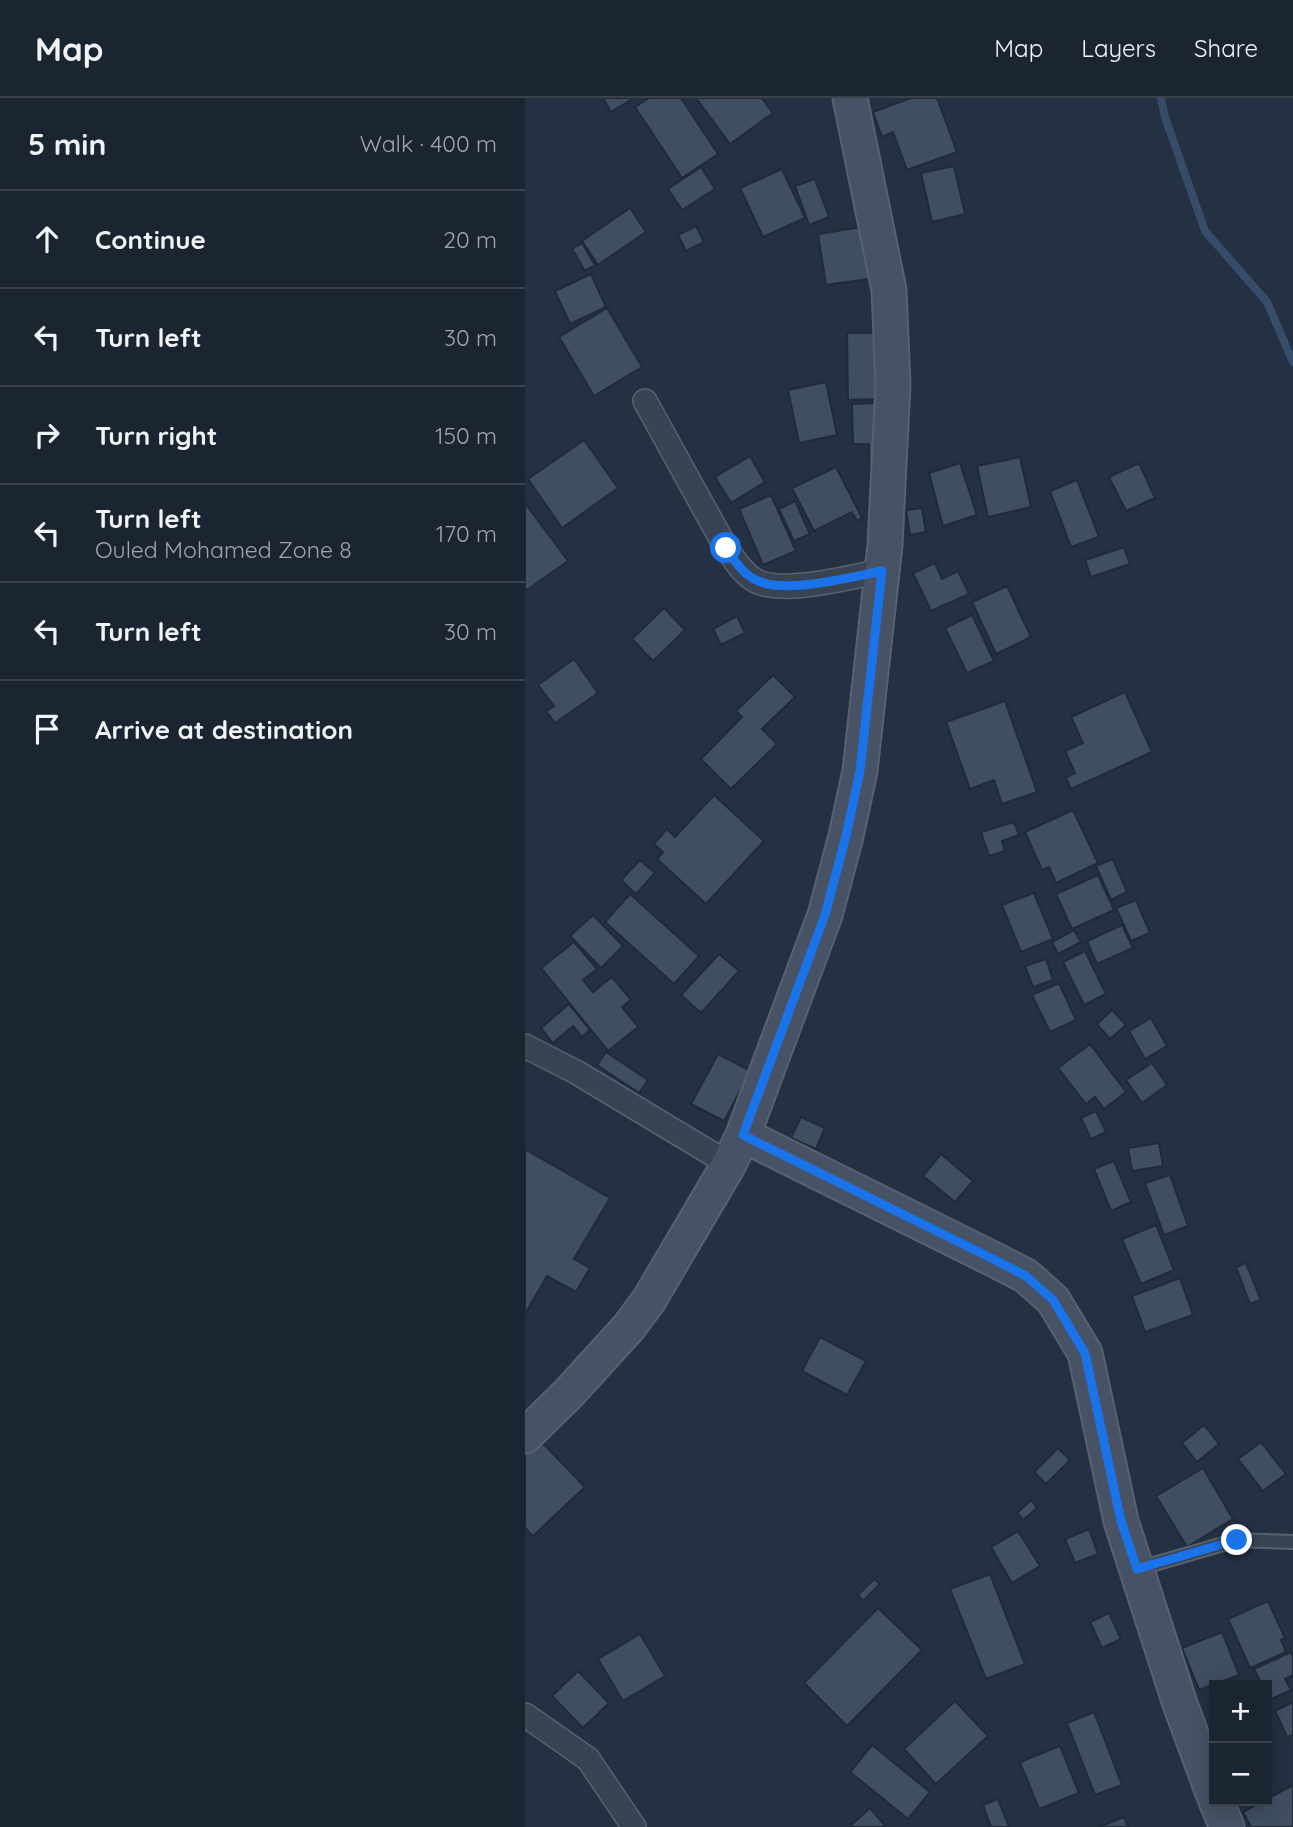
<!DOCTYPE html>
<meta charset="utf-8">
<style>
body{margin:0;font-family:Quicksand,sans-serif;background:#242d3a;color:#f1f3f6}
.controls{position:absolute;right:21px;bottom:21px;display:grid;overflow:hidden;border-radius:0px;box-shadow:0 4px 18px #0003}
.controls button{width:63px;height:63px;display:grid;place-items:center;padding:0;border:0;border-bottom:2px solid #39424d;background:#1b2532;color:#f1f3f6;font:35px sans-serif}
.stop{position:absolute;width:21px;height:21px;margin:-16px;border:5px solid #1a73e8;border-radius:50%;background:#fff}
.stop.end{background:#1a73e8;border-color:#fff;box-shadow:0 2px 7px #0008}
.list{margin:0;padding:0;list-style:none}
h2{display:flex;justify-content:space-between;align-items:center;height:91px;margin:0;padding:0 28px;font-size:30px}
h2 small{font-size:23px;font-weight:400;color:#a0a5ac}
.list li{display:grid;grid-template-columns:46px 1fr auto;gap:21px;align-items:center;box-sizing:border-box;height:98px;padding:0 28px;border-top:2px solid #39424d}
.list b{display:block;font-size:26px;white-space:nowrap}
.list p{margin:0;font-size:23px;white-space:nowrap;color:#a0a5ac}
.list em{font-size:23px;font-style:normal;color:#a0a5ac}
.icon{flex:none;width:38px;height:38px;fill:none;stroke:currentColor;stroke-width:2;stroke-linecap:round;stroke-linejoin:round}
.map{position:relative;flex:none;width:768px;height:1729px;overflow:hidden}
header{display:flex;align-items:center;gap:42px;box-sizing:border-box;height:98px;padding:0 35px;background:#1b2532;border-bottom:2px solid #39424d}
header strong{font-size:33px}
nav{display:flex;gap:38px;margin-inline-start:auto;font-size:24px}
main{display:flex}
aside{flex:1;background:#1b2532}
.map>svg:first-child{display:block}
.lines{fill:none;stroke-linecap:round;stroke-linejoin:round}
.stream{stroke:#374b6a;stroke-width:8}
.building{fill:#404e62;stroke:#202a39;stroke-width:2}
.lane-casing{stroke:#57616f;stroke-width:16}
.street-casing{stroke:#57616f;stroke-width:26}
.secondary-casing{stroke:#57616f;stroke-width:37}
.lane{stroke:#394352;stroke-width:12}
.street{stroke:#394352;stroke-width:23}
.secondary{stroke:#475265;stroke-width:33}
.route{stroke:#1a73e8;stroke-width:9}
</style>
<header>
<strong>Map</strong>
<nav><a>Map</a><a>Layers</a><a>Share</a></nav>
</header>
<main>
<aside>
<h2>5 min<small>Walk · 400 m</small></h2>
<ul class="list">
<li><svg class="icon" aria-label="ahead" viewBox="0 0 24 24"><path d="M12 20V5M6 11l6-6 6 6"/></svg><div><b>Continue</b></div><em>20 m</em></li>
<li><svg class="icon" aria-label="left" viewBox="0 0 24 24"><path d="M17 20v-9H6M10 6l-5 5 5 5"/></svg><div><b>Turn left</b></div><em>30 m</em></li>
<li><svg class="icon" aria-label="right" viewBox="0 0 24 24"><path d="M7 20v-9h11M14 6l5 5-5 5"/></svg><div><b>Turn right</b></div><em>150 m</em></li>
<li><svg class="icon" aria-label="left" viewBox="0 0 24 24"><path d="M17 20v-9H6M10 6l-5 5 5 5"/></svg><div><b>Turn left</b><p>Ouled Mohamed Zone 8</p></div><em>170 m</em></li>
<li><svg class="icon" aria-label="left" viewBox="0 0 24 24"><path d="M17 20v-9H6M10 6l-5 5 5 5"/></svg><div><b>Turn left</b></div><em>30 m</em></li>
<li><svg class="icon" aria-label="arrive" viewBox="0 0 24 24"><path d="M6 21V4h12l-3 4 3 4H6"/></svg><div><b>Arrive at destination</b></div></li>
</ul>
</aside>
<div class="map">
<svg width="768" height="1729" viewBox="0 0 768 1729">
<rect width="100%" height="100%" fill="#243142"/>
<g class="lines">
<polyline class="stream" points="636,0 640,19 680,133 742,204 768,264"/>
</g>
<g class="building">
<polygon points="78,0 109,0 86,14"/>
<polygon points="124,0 156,0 193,56 157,80 110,9"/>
<polygon points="171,0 237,0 248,15 205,46"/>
<polygon points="386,0 412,0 432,54 382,72 368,34 357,39 348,14"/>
<polygon points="429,68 440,116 407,124 396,75"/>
<polygon points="176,69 190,91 157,112 143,91"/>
<polygon points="257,71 280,120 238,139 215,90"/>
<polygon points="290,81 304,119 284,127 270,88"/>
<polygon points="105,110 121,134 73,167 57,143"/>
<polygon points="171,128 179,144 161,153 153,137"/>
<polygon points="342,128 350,180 301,187 293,136"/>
<polygon points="57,145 70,167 60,173 47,151"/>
<polygon points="66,176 81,209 45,226 30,193"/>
<polygon points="82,210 117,269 69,298 34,239"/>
<polygon points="322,235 351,235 353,301 323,302"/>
<polygon points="301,284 312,337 274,345 263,292"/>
<polygon points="350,305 352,364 344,364 344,346 328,346 327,306"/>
<polygon points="59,342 93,390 37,430 3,381"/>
<polygon points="225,358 240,384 206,405 190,379"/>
<polygon points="495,359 506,409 463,419 452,368"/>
<polygon points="435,365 452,417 418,428 404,375"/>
<polygon points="614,365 630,400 601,413 584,379"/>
<polygon points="311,369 337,420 332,423 327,414 289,433 267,390"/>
<polygon points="552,382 574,439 546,449 525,393"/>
<polygon points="246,397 271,453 238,467 214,411"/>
<polygon points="270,403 285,436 269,443 254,411"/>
<polygon points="0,405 43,463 2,492 0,489"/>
<polygon points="397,410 401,434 385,437 381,412"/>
<polygon points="599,449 605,466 566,479 560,462"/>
<polygon points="410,465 417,481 433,473 444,496 406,513 388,475"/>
<polygon points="482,488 506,539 471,556 447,504"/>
<polygon points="139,510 160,532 128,563 107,541"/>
<polygon points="447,517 469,563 442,575 420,530"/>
<polygon points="212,518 220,535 196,547 188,531"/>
<polygon points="49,561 73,595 30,625 21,613 29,608 13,587"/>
<polygon points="248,577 270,599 237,631 252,646 206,691 176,661 217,619 211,613"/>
<polygon points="600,594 627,654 546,691 541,680 550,675 540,653 558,645 546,619"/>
<polygon points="480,603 512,694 477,706 469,682 445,691 421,624"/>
<polygon points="189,697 239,743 181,806 132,761 138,754 129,746 142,731 150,739"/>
<polygon points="548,712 573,765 531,785 524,769 517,772 500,734"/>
<polygon points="489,724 494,737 477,743 480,753 464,758 456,734"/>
<polygon points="588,761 602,794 586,802 571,768"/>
<polygon points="115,762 130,775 111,796 96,782"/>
<polygon points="573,777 589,812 547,831 531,796"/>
<polygon points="509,795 528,841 496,854 477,807"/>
<polygon points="105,796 174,858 149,886 80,824"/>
<polygon points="611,802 625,835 606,843 591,810"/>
<polygon points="68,817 98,848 76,870 45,838"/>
<polygon points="597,827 608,850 572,866 562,843"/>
<polygon points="549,832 556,844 533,856 527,844"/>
<polygon points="49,844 72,871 58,882 68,894 87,879 106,902 97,909 113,929 83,953 16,870"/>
<polygon points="560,853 581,896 559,907 538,864"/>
<polygon points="194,856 214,873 176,915 156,897"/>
<polygon points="521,861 528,882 508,889 500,868"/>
<polygon points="534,885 551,922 525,934 507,897"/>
<polygon points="44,906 65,932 57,939 48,928 28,945 16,930"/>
<polygon points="587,912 601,927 585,941 572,926"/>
<polygon points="626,920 642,948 620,961 604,933"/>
<polygon points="565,946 601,994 579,1011 570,999 561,1006 533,970"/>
<polygon points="81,954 123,982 114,995 72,967"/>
<polygon points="193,956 226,973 199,1023 166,1006"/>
<polygon points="627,965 642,987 617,1005 601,982"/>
<polygon points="571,1013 581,1034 566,1041 556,1020"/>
<polygon points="276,1019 300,1030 291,1051 266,1040"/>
<polygon points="634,1045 638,1068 607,1073 603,1050"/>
<polygon points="0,1051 85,1100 49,1161 65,1170 51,1194 22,1178 0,1216"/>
<polygon points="416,1056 448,1083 430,1104 398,1078"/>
<polygon points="589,1063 606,1104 586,1113 569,1071"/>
<polygon points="645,1077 663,1128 639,1137 620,1085"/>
<polygon points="631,1127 649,1172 616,1186 597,1141"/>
<polygon points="721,1165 736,1202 725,1206 711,1169"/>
<polygon points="655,1180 668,1217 620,1234 607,1198"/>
<polygon points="295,1239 341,1263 322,1297 277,1273"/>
<polygon points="679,1327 694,1346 672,1364 657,1345"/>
<polygon points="11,1338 60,1389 8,1438 0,1430 0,1349"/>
<polygon points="736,1344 761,1376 738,1393 713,1361"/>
<polygon points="533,1350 545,1362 521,1386 509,1374"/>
<polygon points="678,1370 708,1421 662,1449 631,1398"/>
<polygon points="506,1402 512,1410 498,1422 492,1415"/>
<polygon points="564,1431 573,1456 550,1465 540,1441"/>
<polygon points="493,1433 515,1468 487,1485 466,1449"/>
<polygon points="465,1476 500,1566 461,1581 425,1491"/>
<polygon points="349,1481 355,1486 338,1503 333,1497"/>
<polygon points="743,1503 760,1540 756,1542 761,1554 725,1570 703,1521"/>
<polygon points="353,1510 397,1552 322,1628 279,1585"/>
<polygon points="584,1515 596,1541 577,1550 565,1524"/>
<polygon points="697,1534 714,1577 674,1592 657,1550"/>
<polygon points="115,1536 140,1578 98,1603 73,1561"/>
<polygon points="766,1554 768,1559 768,1577 760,1581 766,1592 744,1602 742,1587 737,1587 729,1571"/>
<polygon points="53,1573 84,1605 58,1630 27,1598"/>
<polygon points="430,1603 463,1638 411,1686 379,1651"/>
<polygon points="768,1604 768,1637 762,1639 750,1613"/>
<polygon points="569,1614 597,1687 570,1697 542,1625"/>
<polygon points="347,1647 405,1694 383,1721 325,1674"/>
<polygon points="535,1648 554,1695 514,1711 495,1664"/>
<polygon points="768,1687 768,1729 726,1729 718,1714"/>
<polygon points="473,1701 484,1729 466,1729 458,1707"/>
<polygon points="345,1710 361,1729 324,1729"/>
<polygon points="599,1719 603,1729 574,1729"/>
</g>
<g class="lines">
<defs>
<polyline id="lane" points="612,1471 712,1442 768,1444"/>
<g id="street">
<path d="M120,303L201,450C210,462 218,476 231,483C259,497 325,479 357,473"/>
<polyline points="0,948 51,974 204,1066"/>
<polyline points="0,1617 63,1661 109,1729"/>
</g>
<g id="secondary">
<polyline points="218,1037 468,1161 501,1178 528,1202 560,1255 596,1423 655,1606 689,1698"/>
<polyline points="0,1338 43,1296 104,1229 124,1202 204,1066 218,1037 300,817 321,738 335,673 360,447 368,287 364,192 325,0"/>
<polyline points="691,1703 702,1729"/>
</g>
</defs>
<use href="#lane" class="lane-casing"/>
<use href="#street" class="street-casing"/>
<use href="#secondary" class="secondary-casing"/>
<use href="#lane" class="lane"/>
<use href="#street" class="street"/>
<use href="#secondary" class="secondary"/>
</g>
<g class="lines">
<path class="route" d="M201,450C209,462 218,476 231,482C259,497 325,479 357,473L335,673L321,738L300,817L218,1037L468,1161L501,1178L528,1202L560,1255L596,1423L612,1471L712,1442"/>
</g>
</svg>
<div class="controls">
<button>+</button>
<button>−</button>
</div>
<div class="stop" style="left:201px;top:450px"></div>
<div class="stop end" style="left:712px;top:1442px"></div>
</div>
</main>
